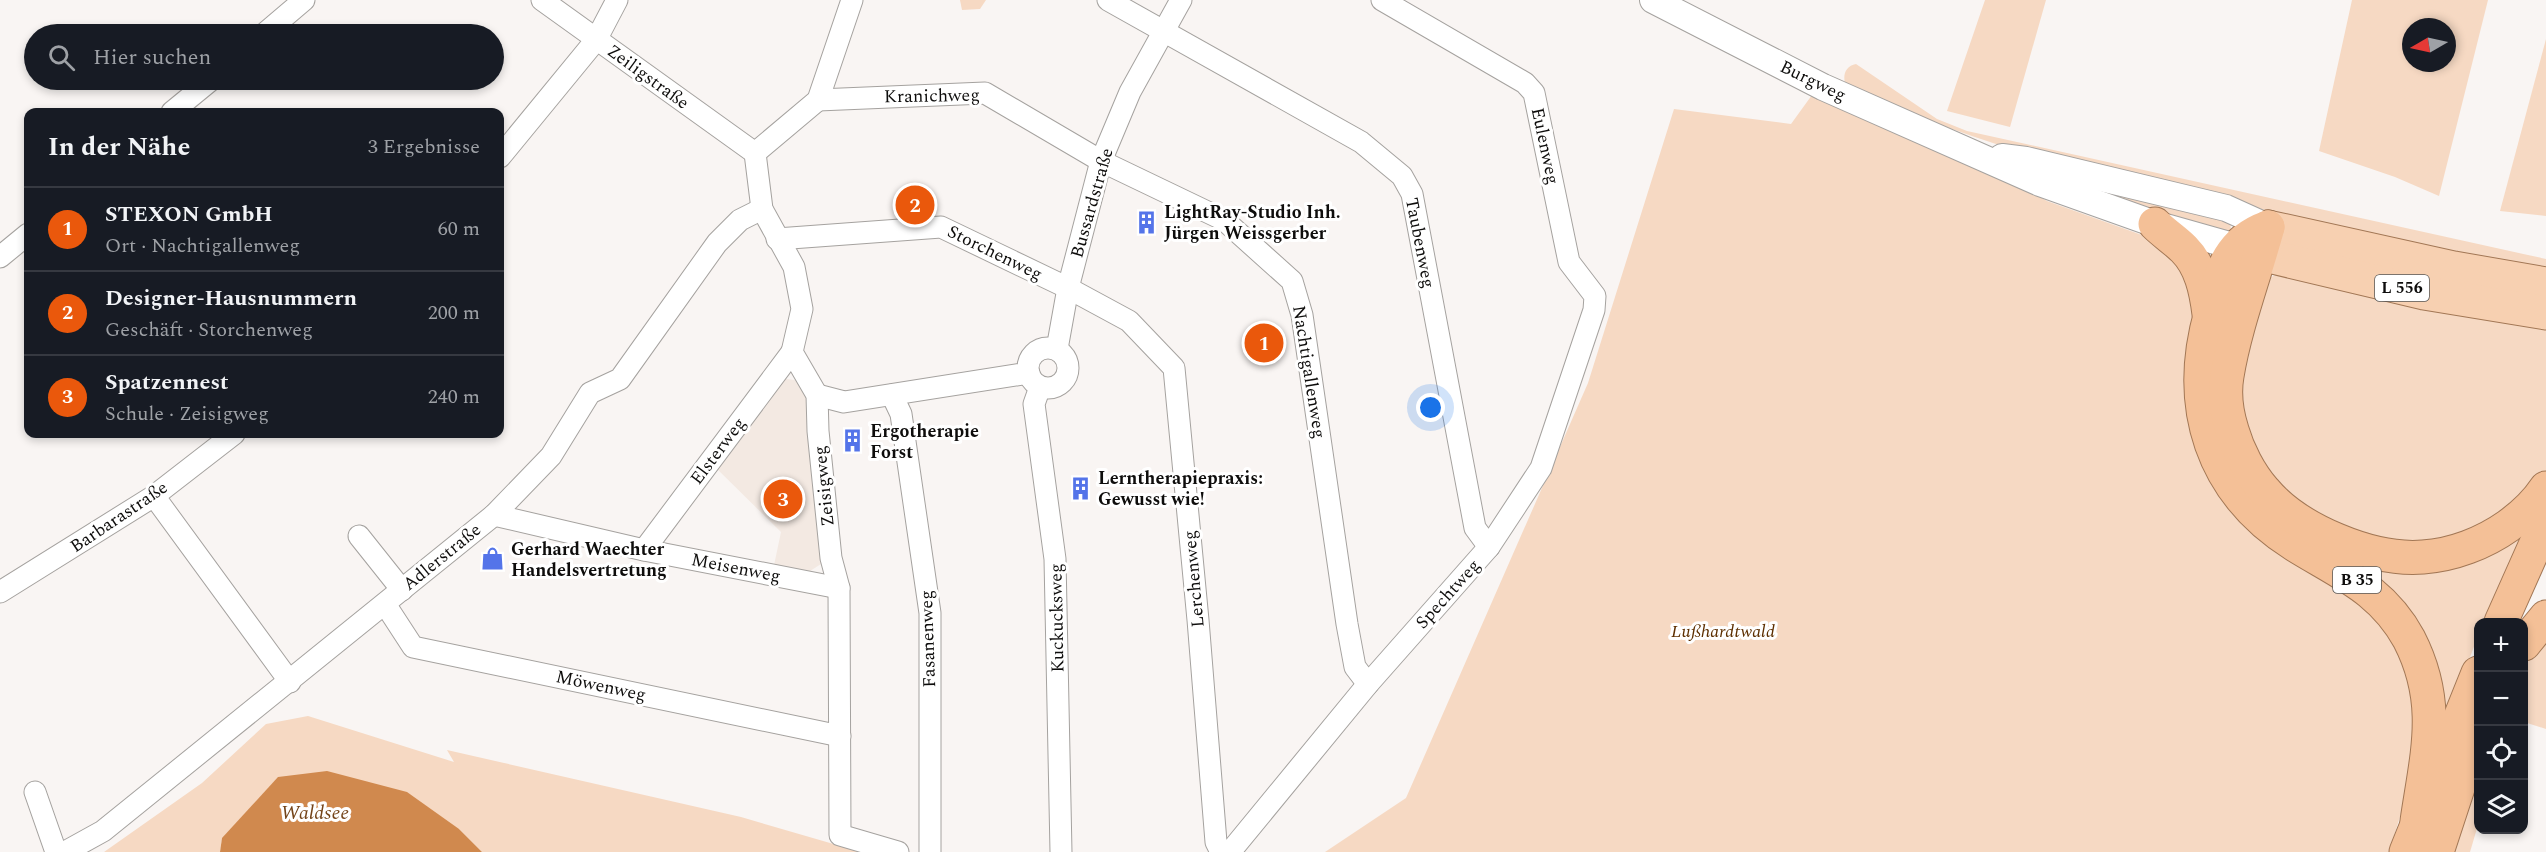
<!DOCTYPE html>
<html lang="de">
<meta charset="utf-8">
<style>
body{margin:0;font-family:Spectral,serif;background:#242831;color:#f1f3f6}
.controls{position:absolute;right:18px;bottom:18px;display:grid;overflow:hidden;border-radius:12px;box-shadow:0 3px 9px #0003}
.controls button{width:54px;height:54px;display:grid;place-items:center;padding:0;border:0;border-bottom:2px solid #363941;background:#171b24;color:#f1f3f6;font:30px sans-serif}
.compass{position:absolute;left:2402px;top:18px;width:54px;height:54px;border-radius:50%;background:#171b24;box-shadow:0 3px 9px #0003;rotate:261deg}
.you{position:absolute;left:1431px;top:408px;width:21px;height:21px;margin:-15px;border:4px solid #fff;border-radius:50%;background:#1a73e8;box-shadow:0 0 0 9px #1a73e833}
.badge{display:grid;place-items:center;width:39px;height:39px;border-radius:50%;background:#ea580c;color:#fff;font-size:20px;font-weight:700}
.pin{position:absolute;translate:-50% -50%;border:3px solid #fff;box-shadow:0 2px 6px #0006}
.list{margin:0;padding:0;list-style:none}
h2{display:flex;justify-content:space-between;align-items:center;height:78px;margin:0;padding:0 24px;font-size:26px}
h2 small{font-size:20px;font-weight:400;color:#9ea1a6}
.list li{display:grid;grid-template-columns:39px 1fr auto;gap:18px;align-items:center;box-sizing:border-box;height:84px;padding:0 24px;border-top:2px solid #363941}
.list b{display:block;font-size:22px;white-space:nowrap}
.list p{margin:0;font-size:20px;white-space:nowrap;color:#9ea1a6}
.list em{font-size:20px;font-style:normal;color:#9ea1a6}
.icon{flex:none;width:33px;height:33px;fill:none;stroke:currentColor;stroke-width:2;stroke-linecap:round;stroke-linejoin:round}
.map{position:relative;flex:none;width:2546px;height:852px;overflow:hidden}
.search{position:absolute;background:#171b24;box-shadow:0 3px 9px #0003;left:24px;top:24px;width:480px;height:66px;display:flex;align-items:center;gap:15px;box-sizing:border-box;padding:0 21px;border-radius:33px;color:#9ea1a6;font-size:22px}
.panel{position:absolute;background:#171b24;box-shadow:0 3px 9px #0003;left:24px;top:108px;width:480px;height:330px;border-radius:12px}
.map>svg:first-child{display:block}
.built{fill:#f3e9e2}
.green{fill:#f6d9c3;fill-rule:evenodd}
.water{fill:#d0894e}
.lines{fill:none;stroke-linecap:round;stroke-linejoin:round}
.minor-casing{stroke:#a5a29f;stroke-width:23}
.tertiary-casing{stroke:#a5a29f;stroke-width:28}
.primary-casing{stroke:#a27755;stroke-width:35}
.trunk-casing{stroke:#a27755;stroke-width:35}
.minor{stroke:#fff;stroke-width:21}
.tertiary{stroke:#fff;stroke-width:26}
.primary{stroke:#f7d0b1;stroke-width:33}
.trunk{stroke:#f4c097;stroke-width:33}
.labels{text-anchor:middle;dominant-baseline:central;stroke-width:6;stroke-linejoin:round;paint-order:stroke}
.shield{fill:#fff;stroke:#565655;stroke-width:1.5}
.shield-label{font-size:16px;font-weight:bold;fill:#0e0d0c}
.street-label{font-size:18px;fill:#0e0d0c;stroke:#fff}
.poi-label{font-size:18px;font-weight:bold;fill:#0e0d0c;stroke:#fff;text-anchor:start}
.park-label{font-size:18px;font-style:italic;fill:#5d2f00;stroke:#fff}
.water-label{font-size:20px;font-style:italic;fill:#744419;stroke:#fff}
</style>
<div class="map">
<svg width="2546" height="852" viewBox="0 0 2546 852">
<rect width="100%" height="100%" fill="#f9f5f3"/>
<polygon class="built" points="780,378 801,381 806,389 824,551 821,564 807,573 773,570 781,532 714,466"/>
<g class="green">
<polygon points="960,0 986,0 980,9 962,10"/>
<polygon points="1985,0 2046,0 2010,127 1947,111"/>
<path d="M2352,0H2488L2439,196L2395,177L2319,151ZM2411,27H2447V63H2411Z"/>
<polygon points="2546,39 2546,216 2500,211"/>
<path d="M1856,64L1937,119L1967,131L2546,259V268C2368,240 2193,191 2017,150C1956,133 1904,111 1846,86C1842,76 1845,66 1856,64Z"/>
<path d="M1812,95L2016,183L2047,201L2167,244L2197,295C2189,335 2183,362 2187,403L2330,573L2390,628L2415,690L2419,756L2389,852H1325L1406,798L1588,383L1674,109L1791,124Z"/>
<polygon points="2027,165 2230,220 2231,231 2227,235 2219,235"/>
<polygon points="2283,272 2546,319 2546,477 2514,513 2435,548 2360,540 2266,480 2236,391 2265,285 2271,277"/>
<polygon points="2219,420 2337,549 2524,532 2484,622 2478,622 2478,636 2443,729 2437,678 2233,467"/>
<polygon points="2546,628 2546,729 2524,722 2524,658"/>
<polygon points="308,716 454,762 447,750 741,817 861,852 482,852 459,829 222,838 220,852 104,852 202,783 266,724"/>
<polygon points="2478,764 2478,825 2470,852 2448,852"/>
</g>
<polygon class="water" points="327,771 407,792 459,829 482,852 220,852 222,838 278,777"/>
<g class="lines">
<defs>
<g id="minor">
<polyline points="542,0 755,153"/>
<polyline points="1108,0 1361,142 1402,176 1412,194 1475,528 1489,547"/>
<polyline points="264,34 304,0"/>
<polyline points="818,100 985,93 1101,161 1224,220 1292,281 1302,315 1347,624 1355,667 1368,684"/>
<polyline points="172,112 211,80"/>
<polyline points="755,153 762,209 794,267 802,309 792,352 817,395 818,431 831,558 839,588 840,835 898,852"/>
<polyline points="755,153 818,100 852,0"/>
<polyline points="500,157 596,40 617,0"/>
<polyline points="777,239 941,227 1068,288 1129,321 1174,368 1198,620 1216,842 1221,852"/>
<polyline points="0,257 28,234"/>
<circle cx="1048" cy="368" r="20"/>
<polyline points="1057,349 1068,288 1101,161 1130,92 1181,0"/>
<polyline points="1040,387 1034,404 1055,559 1061,852"/>
<polyline points="817,395 844,402 1029,373"/>
<polyline points="892,395 901,414 930,613 930,852"/>
<polyline points="154,496 290,682"/>
<polyline points="494,515 644,550 839,588"/>
<polyline points="359,536 402,590"/>
<polyline points="644,550 792,352"/>
<polyline points="0,592 154,496 234,434"/>
<polyline points="385,604 413,647 840,736"/>
<polyline points="35,792 56,852"/>
<polyline points="65,852 103,831 494,515 551,456 590,393 620,379 717,243 740,220 762,209"/>
<polyline points="1230,852 1368,684 1489,547 1541,468 1594,310 1595,296 1569,262 1534,93 1525,83 1382,0"/>
</g>
<g id="tertiary">
<polyline points="1653,0 1823,87 2040,183 2155,224 2254,252"/>
<polyline points="2002,157 2026,160 2226,208 2268,227"/>
</g>
<g id="primary">
<polyline points="2268,227 2454,268 2546,284"/>
<polyline points="2260,254 2424,293 2546,313"/>
</g>
<g id="trunk">
<path d="M2155,224C2164,233 2175,240 2184,249C2201,266 2206,290 2209,314"/>
<path d="M2268,227C2226,242 2221,274 2211,312C2184,407 2211,492 2295,545C2340,573 2382,589 2409,639C2442,703 2427,753 2417,821"/>
<path d="M2268,227C2255,275 2235,327 2227,376C2224,393 2227,414 2232,430C2238,451 2250,474 2264,490C2297,530 2372,561 2423,557C2453,555 2484,543 2508,526C2522,516 2536,503 2546,488"/>
<polyline points="2501,622 2546,521"/>
<polyline points="2524,644 2546,617"/>
<polyline points="2406,852 2478,673"/>
<polyline points="2437,852 2478,727"/>
</g>
</defs>
<use href="#minor" class="minor-casing"/>
<use href="#tertiary" class="tertiary-casing"/>
<use href="#primary" class="primary-casing"/>
<use href="#trunk" class="trunk-casing"/>
<use href="#minor" class="minor"/>
<use href="#tertiary" class="tertiary"/>
<use href="#primary" class="primary"/>
<use href="#trunk" class="trunk"/>
</g>
<defs>
<symbol id="building-bare" viewBox="-9 -9 18 18"><path d="M-4-6H4V6H1V3H-1V6H-4ZM-2.5-4.3h1.7v1.8h-1.7ZM.8-4.3h1.7v1.8H.8ZM-2.5-1h1.7V.8h-1.7ZM.8-1h1.7V.8H.8Z" fill="#5474e9" stroke="#fff" stroke-width="2.5" paint-order="stroke"/></symbol>
<symbol id="shop-bare" viewBox="-9 -9 18 18"><path d="M-5-2.5h2.3a2.7 3.5 0 0 1 5.4 0H5L5.5 6h-11ZM-1.5-2.5h3a1.5 2.3 0 0 0-3 0Z" fill="#5474e9" stroke="#fff" stroke-width="2.5" paint-order="stroke"/></symbol>
</defs>
<g fill-rule="evenodd">
<use href="#building-bare" x="1130" y="206" width="33" height="33"/>
<use href="#building-bare" x="836" y="424" width="33" height="33"/>
<use href="#building-bare" x="1064" y="472" width="33" height="33"/>
<use href="#shop-bare" x="476" y="542" width="33" height="33"/>
</g>
<g class="labels">
<g class="shield">
<rect x="2375" y="275" width="54" height="26" rx="4.5"/>
<rect x="2333" y="567" width="48" height="26" rx="4.5"/>
</g>
<g class="shield-label">
<text x="2402" y="288">L 556</text>
<text x="2357" y="580">B 35</text>
</g>
<g class="street-label">
<text transform="translate(648 77) rotate(36)">Zeiligstraße</text>
<text transform="translate(1813 81) rotate(26)">Burgweg</text>
<text transform="translate(932 96) rotate(-1)">Kranichweg</text>
<text transform="translate(1545 146) rotate(78)">Eulenweg</text>
<text transform="translate(1092 203) rotate(-74)">Bussardstraße</text>
<text transform="translate(1420 243) rotate(79)">Taubenweg</text>
<text transform="translate(995 253) rotate(26)">Storchenweg</text>
<text transform="translate(1309 372) rotate(81)">Nachtigallenweg</text>
<text transform="translate(718 451) rotate(-53)">Elsterweg</text>
<text transform="translate(824 486) rotate(-96)">Zeisigweg</text>
<text transform="translate(119 517) rotate(-34)">Barbarastraße</text>
<text transform="translate(442 557) rotate(-39)">Adlerstraße</text>
<text transform="translate(736 568) rotate(11)">Meisenweg</text>
<text transform="translate(1194 579) rotate(-95)">Lerchenweg</text>
<text transform="translate(1448 594) rotate(-48)">Spechtweg</text>
<text transform="translate(1057 618) rotate(-91)">Kuckucksweg</text>
<text transform="translate(928 639) rotate(-92)">Fasanenweg</text>
<text transform="translate(601 686) rotate(12)">Möwenweg</text>
</g>
<g class="poi-label">
<text x="1164" y="212">LightRay-Studio Inh.<tspan x="1164" dy="21">Jürgen Weissgerber</tspan></text>
<text x="870" y="431">Ergotherapie<tspan x="870" dy="21">Forst</tspan></text>
<text x="1098" y="478">Lerntherapiepraxis:<tspan x="1098" dy="21">Gewusst wie!</tspan></text>
<text x="511" y="549">Gerhard Waechter<tspan x="511" dy="21">Handelsvertretung</tspan></text>
</g>
<g class="park-label">
<text x="1723" y="631">Lußhardtwald</text>
</g>
<g class="water-label">
<text x="315" y="813">Waldsee</text>
</g>
</g>
</svg>
<div class="controls">
<button>+</button>
<button>−</button>
<button><svg class="icon" aria-label="locate" viewBox="0 0 24 24"><circle cx="12" cy="12" r="6"/><path d="M12 2v4M12 18v4M2 12h4M18 12h4"/></svg></button>
<button><svg class="icon" aria-label="layers" viewBox="0 0 24 24"><path d="M12 4l9 5-9 5-9-5zM3 14l9 5 9-5"/></svg></button>
</div>
<svg class="compass" viewBox="-18 -18 36 36"><path d="M0-13l5 13h-10z" fill="#e53935"/><path d="M0 13l5-13h-10z" fill="#9ea1a6"/></svg>
<div class="you"></div>
<div class="pin badge" style="left:1264px;top:343px">1</div>
<div class="pin badge" style="left:915px;top:205px">2</div>
<div class="pin badge" style="left:783px;top:499px">3</div>
<div class="search"><svg class="icon" aria-label="search" viewBox="0 0 24 24"><circle cx="10" cy="10" r="6"/><path d="M15 15l6 6"/></svg>Hier suchen</div>
<section class="panel">
<h2>In der Nähe<small>3 Ergebnisse</small></h2>
<ul class="list">
<li><span class="badge">1</span><div><b>STEXON GmbH</b><p>Ort · Nachtigallenweg</p></div><em>60 m</em></li>
<li><span class="badge">2</span><div><b>Designer-Hausnummern</b><p>Geschäft · Storchenweg</p></div><em>200 m</em></li>
<li><span class="badge">3</span><div><b>Spatzennest</b><p>Schule · Zeisigweg</p></div><em>240 m</em></li>
</ul>
</section>
</div>
